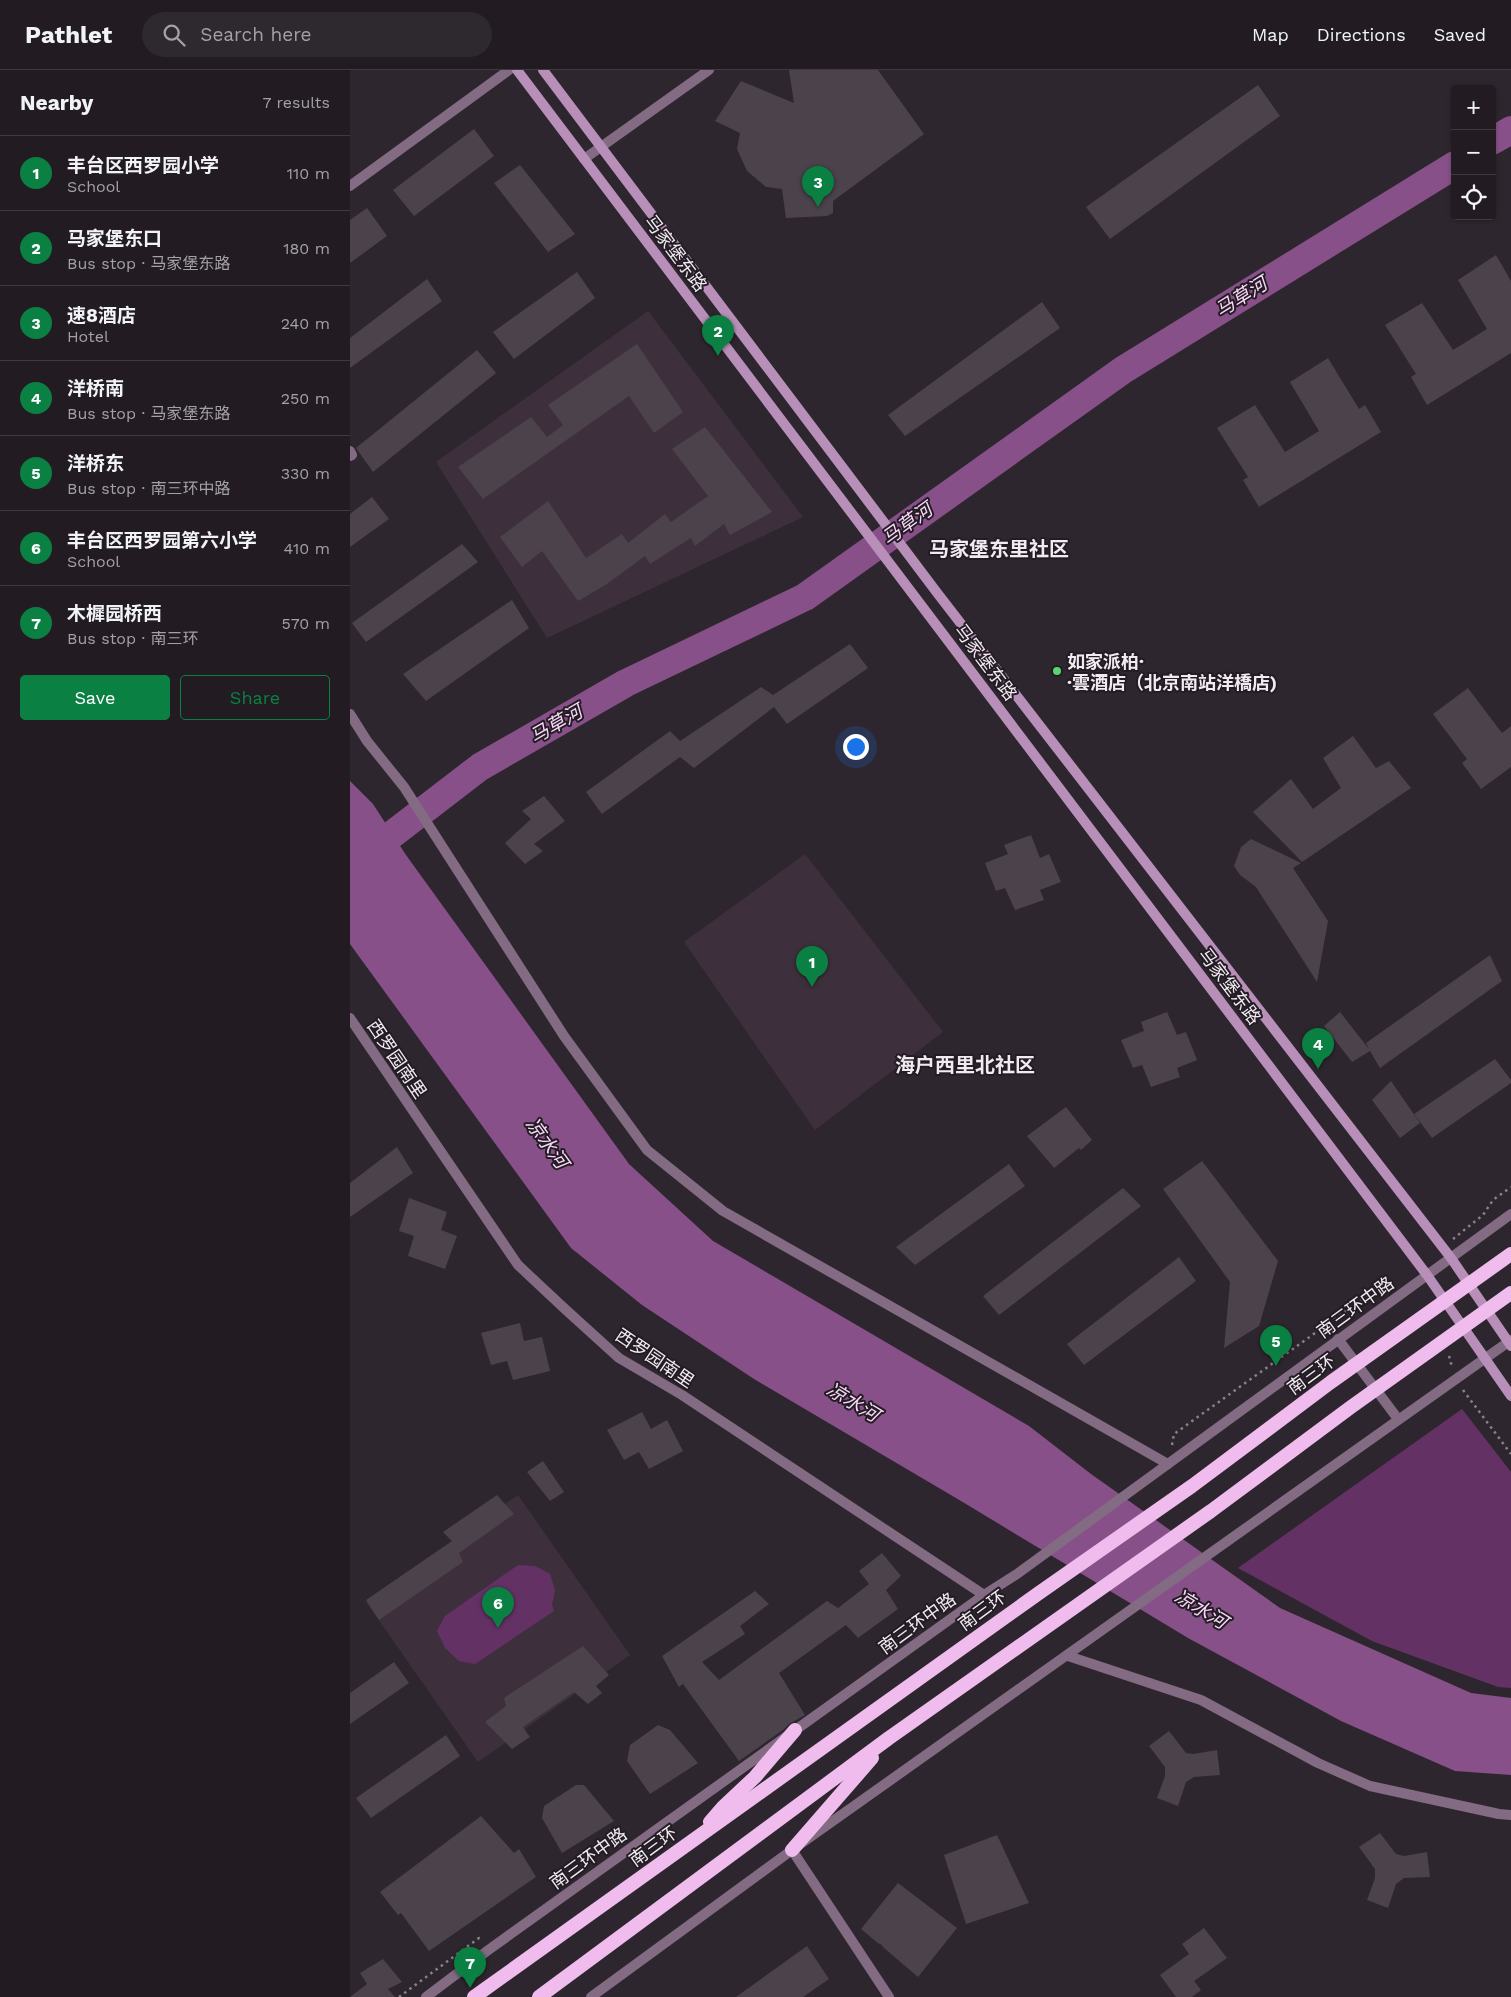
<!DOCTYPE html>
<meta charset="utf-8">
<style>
body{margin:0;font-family:"Work Sans","Noto Sans SC",sans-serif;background:#2e292f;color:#f1f3f6}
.controls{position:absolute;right:15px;top:15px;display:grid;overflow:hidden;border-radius:5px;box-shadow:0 1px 4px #0004}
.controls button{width:45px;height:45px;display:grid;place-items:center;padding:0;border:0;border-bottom:1px solid #3f3a40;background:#221c22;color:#f1f3f6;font:25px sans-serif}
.you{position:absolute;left:505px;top:676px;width:18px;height:18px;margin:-12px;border:4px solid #fff;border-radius:50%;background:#1a73e8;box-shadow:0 0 0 8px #1a73e833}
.badge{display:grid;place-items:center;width:32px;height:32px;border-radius:50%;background:#0b8043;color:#fff;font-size:16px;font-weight:700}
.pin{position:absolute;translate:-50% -41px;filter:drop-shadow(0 1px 2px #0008)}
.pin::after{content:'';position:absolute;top:26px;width:18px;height:15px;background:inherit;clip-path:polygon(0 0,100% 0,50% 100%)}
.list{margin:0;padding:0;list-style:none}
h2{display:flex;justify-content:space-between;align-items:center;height:65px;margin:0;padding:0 20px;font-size:21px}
h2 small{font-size:16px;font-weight:400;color:#a2a1a5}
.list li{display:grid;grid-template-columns:32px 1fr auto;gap:15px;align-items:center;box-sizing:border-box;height:75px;padding:0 20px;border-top:1px solid #3f3a40}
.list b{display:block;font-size:19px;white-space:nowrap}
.list p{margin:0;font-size:16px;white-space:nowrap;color:#a2a1a5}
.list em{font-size:16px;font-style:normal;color:#a2a1a5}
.actions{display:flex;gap:10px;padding:15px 20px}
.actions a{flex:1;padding:11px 0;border:1px solid #0b8043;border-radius:5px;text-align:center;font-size:18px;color:#0b8043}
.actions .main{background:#0b8043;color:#fff}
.icon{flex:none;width:28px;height:28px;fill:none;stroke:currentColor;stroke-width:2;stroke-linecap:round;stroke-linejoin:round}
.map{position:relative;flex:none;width:1161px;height:1927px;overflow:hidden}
header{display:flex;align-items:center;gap:30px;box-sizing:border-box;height:70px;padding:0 25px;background:#221c22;border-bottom:1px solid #3f3a40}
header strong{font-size:24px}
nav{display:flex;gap:28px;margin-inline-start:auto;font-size:18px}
.search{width:350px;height:45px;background:#2e292f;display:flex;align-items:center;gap:12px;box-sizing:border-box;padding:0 18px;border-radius:28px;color:#a2a1a5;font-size:19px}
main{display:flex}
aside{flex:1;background:#221c22}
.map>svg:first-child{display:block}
.built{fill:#3d303c}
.green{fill:#643165}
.water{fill:#885089}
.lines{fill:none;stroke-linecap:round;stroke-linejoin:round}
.river{stroke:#885089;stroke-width:28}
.building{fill:#4b424b}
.path{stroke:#898289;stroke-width:2.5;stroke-dasharray:2.5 4;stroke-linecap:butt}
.minor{stroke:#846b84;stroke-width:10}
.tertiary{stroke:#846b84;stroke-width:10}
.secondary{stroke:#b88fb8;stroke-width:10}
.trunk{stroke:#f0bcee;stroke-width:14}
.poi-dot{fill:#5ad56e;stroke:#241c24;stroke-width:2}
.labels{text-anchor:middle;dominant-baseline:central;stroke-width:4;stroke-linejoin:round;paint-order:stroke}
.street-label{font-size:18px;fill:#f0ebf0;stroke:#241c24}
.poi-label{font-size:18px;font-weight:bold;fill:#f0ebf0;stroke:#241c24;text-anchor:start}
.water-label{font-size:19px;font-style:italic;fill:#f8d8f8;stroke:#241c24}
.quarter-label{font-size:20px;font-weight:bold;fill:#f0ebf0;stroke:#241c24}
</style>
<header>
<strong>Pathlet</strong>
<div class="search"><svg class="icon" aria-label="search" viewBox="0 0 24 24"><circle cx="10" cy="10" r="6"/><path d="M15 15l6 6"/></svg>Search here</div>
<nav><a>Map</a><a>Directions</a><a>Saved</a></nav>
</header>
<main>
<aside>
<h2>Nearby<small>7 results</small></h2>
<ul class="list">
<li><span class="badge">1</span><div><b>丰台区西罗园小学</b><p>School</p></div><em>110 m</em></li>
<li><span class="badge">2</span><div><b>马家堡东口</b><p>Bus stop · 马家堡东路</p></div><em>180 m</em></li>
<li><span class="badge">3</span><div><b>速8酒店</b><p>Hotel</p></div><em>240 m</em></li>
<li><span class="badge">4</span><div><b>洋桥南</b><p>Bus stop · 马家堡东路</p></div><em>250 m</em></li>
<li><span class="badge">5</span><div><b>洋桥东</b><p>Bus stop · 南三环中路</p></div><em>330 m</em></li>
<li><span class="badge">6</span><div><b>丰台区西罗园第六小学</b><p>School</p></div><em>410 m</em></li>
<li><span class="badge">7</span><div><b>木樨园桥西</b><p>Bus stop · 南三环</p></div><em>570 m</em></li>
</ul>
<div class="actions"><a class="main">Save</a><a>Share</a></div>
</aside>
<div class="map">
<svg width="1161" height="1927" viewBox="0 0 1161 1927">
<rect width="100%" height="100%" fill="#2e262e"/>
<g class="built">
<polygon points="298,241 453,447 197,568 86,392"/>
<polygon points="455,784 593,962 465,1060 334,872"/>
<polygon points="168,1425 280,1585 128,1692 16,1532"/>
</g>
<g class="green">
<polygon points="1112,1339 1161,1402 1161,1618 1148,1617 1022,1571 888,1498"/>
<polygon points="168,1495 185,1496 200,1504 205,1520 202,1535 204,1541 125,1594 109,1591 95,1578 87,1561 95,1546"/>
</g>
<polygon class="water" points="0,711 23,734 56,785 279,1094 363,1171 679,1356 741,1404 930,1538 1121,1623 1161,1628 1161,1705 1105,1701 991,1651 838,1568 611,1431 404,1309 292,1235 221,1178 0,874"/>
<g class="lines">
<g class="river">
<polyline points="1142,71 1161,60"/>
<polyline points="0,797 130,697 276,613 455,527 773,300 1105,95"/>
</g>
</g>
<g class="building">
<polygon points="439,0 528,0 574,64 483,131 483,143 477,146 436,148 432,119 416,117 397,101 387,79 390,63 365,51 391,11 444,33"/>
<polygon points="908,15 930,46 760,169 736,137"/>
<polygon points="124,59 144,86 64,146 43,120"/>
<polygon points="170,95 225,164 198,182 144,113"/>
<polygon points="17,138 37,166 0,193 0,150"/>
<polygon points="1146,185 1161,211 1161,283 1077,335 1061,307 1066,304 1035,255 1072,233 1103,280 1137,259 1108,210"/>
<polygon points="227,202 245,228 164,289 143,262"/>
<polygon points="77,209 92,231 0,298 0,268"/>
<polygon points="692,232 710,258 555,366 538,345"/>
<polygon points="287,274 333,342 304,363 279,326 133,429 108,397 181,347 197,367 213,355 198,335"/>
<polygon points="127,280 146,303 23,402 6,378"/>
<polygon points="978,288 1009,339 1015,335 1031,362 909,437 893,410 898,407 867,358 905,335 935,382 969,361 940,312"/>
<polygon points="355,357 422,442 380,465 374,454 345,476 341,468 300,494 295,486 257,514 228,531 192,481 172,497 150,467 198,431 236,488 272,464 278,473 315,444 321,452 358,426 322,379"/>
<polygon points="22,427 39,449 0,477 0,444"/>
<polygon points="112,474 128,492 16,572 2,553"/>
<polygon points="162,530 179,558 76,631 53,604"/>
<polygon points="500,574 518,598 437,654 424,637 344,698 330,687 252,744 236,722 320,661 330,671 411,617 423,625"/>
<polygon points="1118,618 1152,663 1161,656 1161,697 1131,719 1112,693 1117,689 1083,644"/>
<polygon points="1003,666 1026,698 1039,691 1061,718 952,792 903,742 941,709 963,739 991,718 973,688"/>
<polygon points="194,726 215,751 184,774 193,781 175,794 155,773 181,749 172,741"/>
<polygon points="681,765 690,788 699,784 711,812 690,820 694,830 665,840 655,818 646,821 635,793 658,784 654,775"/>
<polygon points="901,769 951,793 943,798 978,851 967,912 906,817 890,805 884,796 891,777"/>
<polygon points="1140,885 1152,911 1030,998 1020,981 1002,992 974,956 990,942 1019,979 1016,973"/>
<polygon points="817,942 827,965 836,962 847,990 827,998 830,1007 801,1017 792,995 783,998 771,970 794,961 791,952"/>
<polygon points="1145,989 1161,1010 1161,1013 1082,1068 1064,1044"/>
<polygon points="1041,1011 1070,1053 1050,1068 1022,1030"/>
<polygon points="716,1037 742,1070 731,1080 729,1078 704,1098 677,1066"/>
<polygon points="47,1077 63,1103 0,1147 0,1113"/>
<polygon points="852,1091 928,1191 909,1256 874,1278 880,1212 813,1119"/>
<polygon points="659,1094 675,1116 565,1195 546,1177"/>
<polygon points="773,1118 791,1136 649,1245 633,1226"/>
<polygon points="59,1128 97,1142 91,1160 107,1166 95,1199 58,1186 64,1166 49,1161"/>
<polygon points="829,1187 846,1211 734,1295 717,1274"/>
<polygon points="170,1253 174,1271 192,1267 200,1301 163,1310 157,1291 141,1295 131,1263"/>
<polygon points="292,1342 301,1359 317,1350 333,1381 299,1399 289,1382 274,1390 257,1360"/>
<polygon points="193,1391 214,1422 200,1431 177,1402"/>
<polygon points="147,1425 164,1444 109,1483 113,1492 29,1550 16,1530 102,1471 93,1462"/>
<polygon points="532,1483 551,1506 536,1520 548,1539 508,1568 496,1555 429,1603 455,1645 439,1654 433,1660 389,1691 333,1614 329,1617 312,1586 405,1521 419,1534 390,1556 395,1564 352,1592 369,1610 477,1531 488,1538 519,1514 509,1501"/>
<polygon points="233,1576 259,1605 246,1616 252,1623 238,1634 224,1622 173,1657 180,1667 162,1679 135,1652 156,1636 154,1628"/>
<polygon points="44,1592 59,1613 0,1654 0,1623"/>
<polygon points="308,1655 320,1660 348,1693 300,1724 277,1691 280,1675"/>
<polygon points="819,1661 836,1683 843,1684 867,1680 870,1705 844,1707 836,1712 828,1736 807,1728 815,1706 815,1697 799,1676"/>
<polygon points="96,1665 110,1686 21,1748 6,1728"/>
<polygon points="226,1715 234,1715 264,1751 212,1783 192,1748 194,1736"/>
<polygon points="131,1746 164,1783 169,1779 186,1807 79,1881 51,1843 48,1845 30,1822"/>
<polygon points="1030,1763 1046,1784 1054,1786 1077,1782 1080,1807 1054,1808 1046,1814 1038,1838 1017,1830 1025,1808 1025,1799 1009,1777"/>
<polygon points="647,1765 679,1833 616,1854 594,1785"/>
<polygon points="548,1813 607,1858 568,1907 534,1878 530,1873 529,1874 511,1859"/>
<polygon points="854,1858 877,1888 844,1911 851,1920 842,1927 826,1927 810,1905 839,1884 832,1874"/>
<polygon points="457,1876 479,1909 453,1927 386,1927"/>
<polygon points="33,1889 52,1912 38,1919 45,1927 0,1927 17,1914 10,1903"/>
</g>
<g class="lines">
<g class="path">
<polyline points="1103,1169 1133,1145 1143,1130 1161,1117"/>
<polyline points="1099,1286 1102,1297"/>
<polyline points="1113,1320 1161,1384"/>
<polyline points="822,1375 824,1364 1014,1228 1026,1225"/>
<polyline points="49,1927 129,1868 131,1872"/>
</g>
<g class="minor">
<polyline points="234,89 359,0"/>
<polyline points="0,116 159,0"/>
<polyline points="0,381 2,385 0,386"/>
<polyline points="0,644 17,671 54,717 214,966 297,1080 373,1141 818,1394"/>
<polyline points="0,948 168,1195 215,1239 269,1288 332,1325 634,1525"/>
<polyline points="718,1586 851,1630 968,1693 1020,1716 1149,1744 1161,1745"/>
<polyline points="442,1780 539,1927"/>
</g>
<g class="tertiary">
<polyline points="988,1269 1048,1349"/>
<polyline points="76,1927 137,1881 634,1525 667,1504 1161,1144"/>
<polyline points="241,1927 442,1780 1161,1270"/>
</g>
<g class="secondary">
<polyline points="167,0 1077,1205 1161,1326"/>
<polyline points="193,0 588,524 1101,1188 1161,1276"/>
</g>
<g class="trunk">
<polyline points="360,1752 373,1737 405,1707 445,1660"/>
<polyline points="442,1780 522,1688"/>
<polyline points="124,1927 689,1523 842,1416 981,1312 1161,1184"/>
<polyline points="189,1927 539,1668 861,1441 1001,1337 1161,1223"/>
</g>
</g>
<circle class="poi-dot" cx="707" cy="601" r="5"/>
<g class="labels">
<g class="street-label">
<text transform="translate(326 183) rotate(53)">马家堡东路</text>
<text transform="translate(636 592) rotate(53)">马家堡东路</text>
<text transform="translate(880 916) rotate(53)">马家堡东路</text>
<text transform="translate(47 989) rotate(56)">西罗园南里</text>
<text transform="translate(1005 1237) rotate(-36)">南三环中路</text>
<text transform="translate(305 1288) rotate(34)">西罗园南里</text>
<text transform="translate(961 1304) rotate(-36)">南三环</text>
<text transform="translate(632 1540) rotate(-36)">南三环</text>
<text transform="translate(567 1553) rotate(-36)">南三环中路</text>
<text transform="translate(303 1776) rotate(-36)">南三环</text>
<text transform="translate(238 1788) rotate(-36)">南三环中路</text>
</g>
<g class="poi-label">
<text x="717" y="591">如家派柏·<tspan x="717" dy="21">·雲酒店（北京南站洋橋店)</tspan></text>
</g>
<g class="water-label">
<text transform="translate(891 227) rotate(-32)">马草河</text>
<text transform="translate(557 454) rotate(-36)">马草河</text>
<text transform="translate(206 654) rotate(-30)">马草河</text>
<text transform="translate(197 1073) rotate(54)">凉水河</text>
<text transform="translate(503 1332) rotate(31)">凉水河</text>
<text transform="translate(851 1539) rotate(31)">凉水河</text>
</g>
<g class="quarter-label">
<text x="649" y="479">马家堡东里社区</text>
<text x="615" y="995">海户西里北社区</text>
</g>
</g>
</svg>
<div class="controls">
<button>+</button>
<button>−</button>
<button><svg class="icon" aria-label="locate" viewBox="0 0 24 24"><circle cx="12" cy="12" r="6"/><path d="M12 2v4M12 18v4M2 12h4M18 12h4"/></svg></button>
</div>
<div class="you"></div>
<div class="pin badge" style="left:462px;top:917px">1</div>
<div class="pin badge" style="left:368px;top:286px">2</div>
<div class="pin badge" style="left:468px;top:137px">3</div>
<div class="pin badge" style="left:968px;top:999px">4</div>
<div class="pin badge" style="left:926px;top:1296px">5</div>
<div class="pin badge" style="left:148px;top:1558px">6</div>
<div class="pin badge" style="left:120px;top:1918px">7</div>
</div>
</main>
